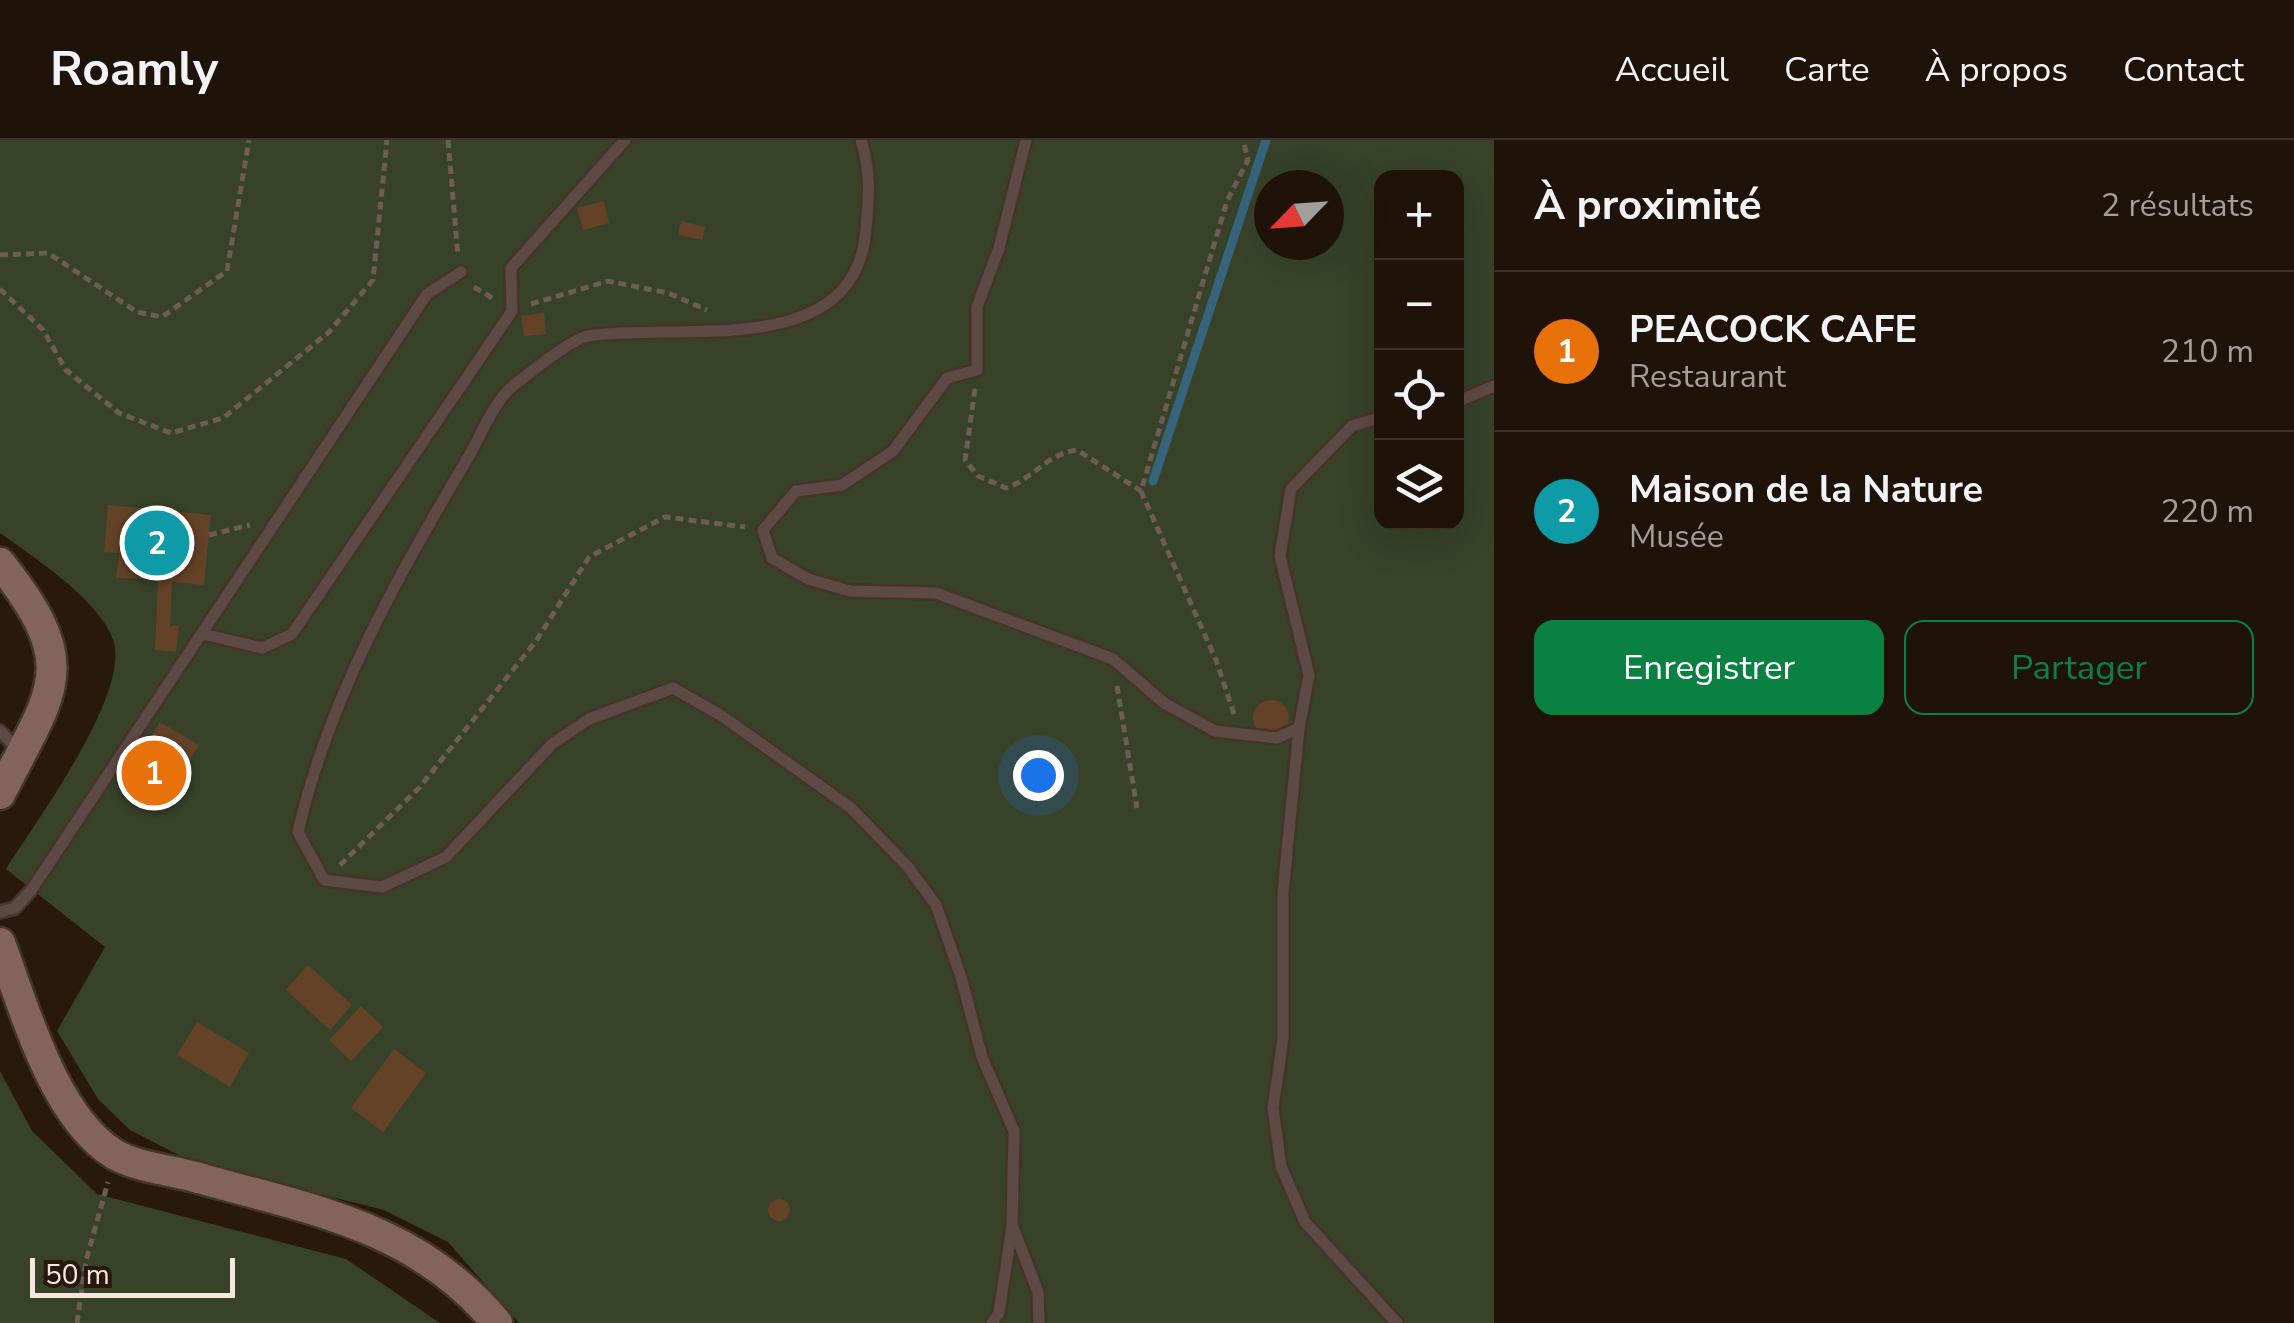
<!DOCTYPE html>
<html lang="fr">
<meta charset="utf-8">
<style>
body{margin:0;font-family:"Nunito Sans",sans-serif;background:#271b12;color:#f1f3f6}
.controls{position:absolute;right:30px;top:30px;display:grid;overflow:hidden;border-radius:20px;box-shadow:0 10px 40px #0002}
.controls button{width:90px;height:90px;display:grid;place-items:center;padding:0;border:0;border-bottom:2px solid #3c322a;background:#1f1209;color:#f1f3f6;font:50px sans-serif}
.compass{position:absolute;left:1254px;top:30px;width:90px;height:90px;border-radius:50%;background:#1f1209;box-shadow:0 10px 40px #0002;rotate:245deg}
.scale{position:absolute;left:30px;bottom:25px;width:205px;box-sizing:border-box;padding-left:10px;border:5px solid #f3e7de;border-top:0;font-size:28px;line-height:35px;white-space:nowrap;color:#f3e7de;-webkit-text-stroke:8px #29180c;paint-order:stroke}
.you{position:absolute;left:1038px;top:635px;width:35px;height:35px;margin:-25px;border:8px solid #fff;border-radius:50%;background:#1a73e8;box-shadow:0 0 0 15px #1a73e833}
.badge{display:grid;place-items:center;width:65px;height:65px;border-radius:50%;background:#0b8043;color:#fff;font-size:32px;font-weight:700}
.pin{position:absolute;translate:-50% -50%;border:5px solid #fff;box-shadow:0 2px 10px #0006}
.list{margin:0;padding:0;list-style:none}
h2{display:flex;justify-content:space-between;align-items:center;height:130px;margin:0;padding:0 40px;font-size:42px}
h2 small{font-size:32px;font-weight:400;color:#a19e9c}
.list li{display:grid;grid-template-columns:65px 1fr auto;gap:30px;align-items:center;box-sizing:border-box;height:160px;padding:0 40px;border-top:2px solid #3c322a}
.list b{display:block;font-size:38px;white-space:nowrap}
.list p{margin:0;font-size:32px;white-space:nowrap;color:#a19e9c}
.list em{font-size:32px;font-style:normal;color:#a19e9c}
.actions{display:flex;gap:20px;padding:30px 40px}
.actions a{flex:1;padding:22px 0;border:2px solid #0b8043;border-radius:20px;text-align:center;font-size:35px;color:#0b8043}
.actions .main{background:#0b8043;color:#fff}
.icon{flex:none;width:55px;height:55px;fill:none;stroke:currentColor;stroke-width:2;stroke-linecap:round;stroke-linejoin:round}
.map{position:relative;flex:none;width:1494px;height:1183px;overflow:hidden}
header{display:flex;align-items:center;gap:60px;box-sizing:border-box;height:140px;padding:0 50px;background:#1f1209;border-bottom:2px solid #3c322a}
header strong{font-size:48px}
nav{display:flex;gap:55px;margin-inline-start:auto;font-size:35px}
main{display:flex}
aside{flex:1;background:#1f1209}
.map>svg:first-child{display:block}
.green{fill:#374229;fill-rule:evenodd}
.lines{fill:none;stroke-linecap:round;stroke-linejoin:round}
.stream{stroke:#36647a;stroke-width:9}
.building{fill:#644228}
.service-casing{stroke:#453529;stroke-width:16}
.secondary-casing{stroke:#453529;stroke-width:35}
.path{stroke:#6c5c51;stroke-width:5;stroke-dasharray:8 5;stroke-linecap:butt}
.service{stroke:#5e4a45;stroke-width:11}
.secondary{stroke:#83645c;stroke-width:30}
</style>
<header>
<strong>Roamly</strong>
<nav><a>Accueil</a><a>Carte</a><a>À propos</a><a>Contact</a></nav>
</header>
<main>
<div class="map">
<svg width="1494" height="1183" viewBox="0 0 1494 1183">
<rect width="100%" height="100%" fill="#29180c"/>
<g class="green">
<path d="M0,0H1494V1183H519L448,1102L384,1070L194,1023L130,990L98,959L57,891L105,807L6,729C35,682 135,549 112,497C96,458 34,417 0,393ZM1382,38H1456V382H1382ZM1269,45H1329V105H1269Z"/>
<polygon points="0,931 32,991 97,1054 346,1119 440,1183 0,1183"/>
</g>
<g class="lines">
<polyline class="stream" points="1153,341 1266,0"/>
</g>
<g class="building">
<polygon points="604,61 609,83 583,90 577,68"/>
<polygon points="681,81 705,87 703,100 678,95"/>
<polygon points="544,173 546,194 524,196 521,176"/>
<polygon points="108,365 211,375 204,445 172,442 170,487 179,485 176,512 155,510 158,439 116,438 119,413 104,412"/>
<circle cx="1271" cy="578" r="18"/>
<polygon points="160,582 199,605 179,637 141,614"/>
<polygon points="308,825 352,865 330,890 286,850"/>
<polygon points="361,866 383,887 351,921 329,900"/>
<polygon points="197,882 249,913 230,947 177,915"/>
<polygon points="394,909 426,933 383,992 351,968"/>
<circle cx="779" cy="1070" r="11"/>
</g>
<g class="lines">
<defs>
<g id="service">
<path d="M861,0C871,31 869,56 866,89C856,224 677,181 588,196C571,199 528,234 513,246C494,261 481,295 469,316C398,435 329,557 298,692L324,740L382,747L446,717L552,604L589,579L673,548L722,576L851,668L908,727L936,765L961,837L982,917L1014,991L1012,1085L1038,1152L1039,1183"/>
<polyline points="1026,0 999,108 977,167 977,230 947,238 893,311 842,345 796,351 763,390 772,418 808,439 850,451 936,453 1113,519 1164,563 1215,591 1277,598 1299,588"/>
<polyline points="1456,262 1494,246"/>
<polyline points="1382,277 1352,286 1291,349 1280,416 1309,535 1299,588 1283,753 1283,899 1273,968 1281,1026 1305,1082 1397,1183"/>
<polyline points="203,494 262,508 292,494 512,171 511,128 625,0"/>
<polyline points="0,591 18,610"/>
<polyline points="0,772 15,768 32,749 427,154 461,132"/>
<polyline points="992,1183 999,1173 1012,1086"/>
</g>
<g id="secondary">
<path d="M0,423C83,527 53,549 0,654"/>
<path d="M0,803C24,867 53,976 114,1014C136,1027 170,1030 195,1037C309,1069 417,1086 497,1183"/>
</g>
</defs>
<use href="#service" class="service-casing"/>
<use href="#secondary" class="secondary-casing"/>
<g class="path">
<polyline points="448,0 458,116"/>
<polyline points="0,115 48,113 137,172 162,177 227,131 249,0"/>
<polyline points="474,147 494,159"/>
<polyline points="0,149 43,190 66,230 119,273 171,293 223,278 329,192 373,140 387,0"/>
<polyline points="531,164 608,141 668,153 707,170"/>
<path d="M975,249L965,320L978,336L1006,348C1033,339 1048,313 1077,310L1141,351"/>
<polyline points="209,395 250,385"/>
<polyline points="1117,546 1137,668"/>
<polyline points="1234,574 1216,520 1141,351 1227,61 1248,20 1243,0"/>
<polyline points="340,725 419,648 536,501 589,417 665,377 745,387"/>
<polyline points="77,1183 86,1121 108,1042"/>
</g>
<use href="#service" class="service"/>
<use href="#secondary" class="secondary"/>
</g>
</svg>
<div class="controls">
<button>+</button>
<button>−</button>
<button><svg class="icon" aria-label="locate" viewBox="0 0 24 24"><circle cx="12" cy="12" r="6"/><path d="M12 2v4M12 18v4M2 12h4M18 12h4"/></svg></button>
<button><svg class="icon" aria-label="layers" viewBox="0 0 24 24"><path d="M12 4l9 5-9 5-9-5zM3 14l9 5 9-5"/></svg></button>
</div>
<svg class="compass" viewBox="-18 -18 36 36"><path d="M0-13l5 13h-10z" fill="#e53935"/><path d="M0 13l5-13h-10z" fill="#a19e9c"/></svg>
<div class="scale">50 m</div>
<div class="you"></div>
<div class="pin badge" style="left:154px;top:633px;background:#e8710a">1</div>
<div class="pin badge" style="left:157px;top:403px;background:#0f9aa8">2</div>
</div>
<aside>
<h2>À proximité<small>2 résultats</small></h2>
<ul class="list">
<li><span class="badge" style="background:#e8710a">1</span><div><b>PEACOCK CAFE</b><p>Restaurant</p></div><em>210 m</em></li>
<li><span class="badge" style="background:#0f9aa8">2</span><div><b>Maison de la Nature</b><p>Musée</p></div><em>220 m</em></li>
</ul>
<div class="actions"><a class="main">Enregistrer</a><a>Partager</a></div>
</aside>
</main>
